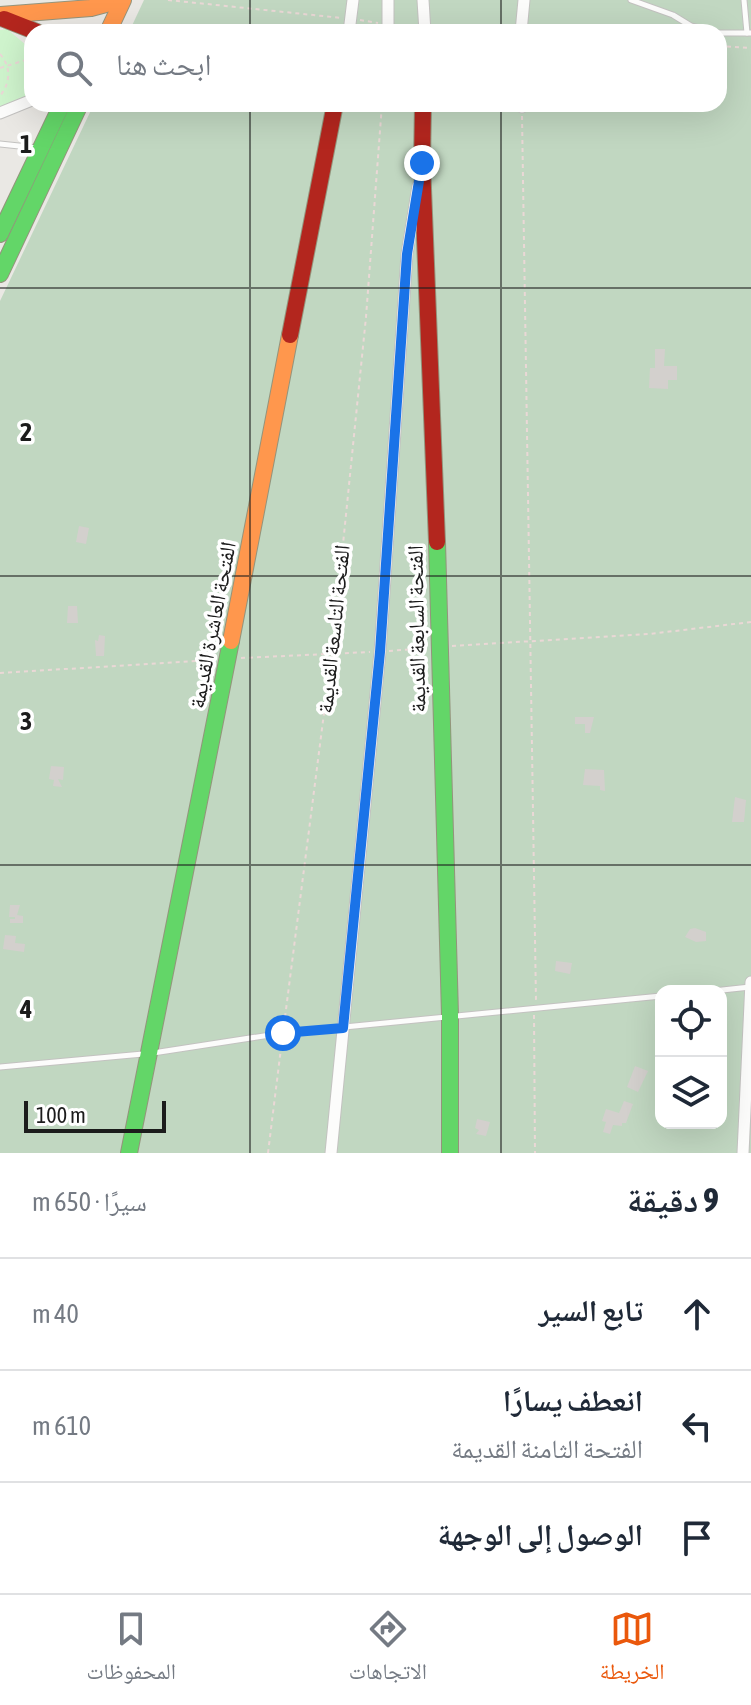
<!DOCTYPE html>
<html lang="ar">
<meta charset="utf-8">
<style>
body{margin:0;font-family:"Asap Condensed","Noto Naskh Arabic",sans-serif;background:#f6f6f7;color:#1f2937;direction:rtl}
.controls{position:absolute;right:24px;bottom:24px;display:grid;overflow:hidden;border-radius:16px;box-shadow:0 8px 32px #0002}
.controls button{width:72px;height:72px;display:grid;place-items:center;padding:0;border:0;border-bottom:2px solid #e0e1e3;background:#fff;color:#1f2937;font:40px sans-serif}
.scale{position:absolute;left:24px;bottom:20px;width:142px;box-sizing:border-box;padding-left:8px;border:4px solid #1c1c1c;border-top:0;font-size:22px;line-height:28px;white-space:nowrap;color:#1c1c1c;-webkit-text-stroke:6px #fff;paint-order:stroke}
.stop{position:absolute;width:24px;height:24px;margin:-18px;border:6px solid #1a73e8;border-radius:50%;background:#fff}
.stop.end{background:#1a73e8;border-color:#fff;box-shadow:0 2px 8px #0008}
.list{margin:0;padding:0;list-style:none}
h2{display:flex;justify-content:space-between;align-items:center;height:104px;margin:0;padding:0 32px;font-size:34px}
h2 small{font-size:26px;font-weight:400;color:#747a83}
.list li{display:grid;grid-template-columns:52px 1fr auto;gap:24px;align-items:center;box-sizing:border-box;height:112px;padding:0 32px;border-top:2px solid #e0e1e3}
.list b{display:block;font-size:30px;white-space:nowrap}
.list p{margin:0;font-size:26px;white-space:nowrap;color:#747a83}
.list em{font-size:26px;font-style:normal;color:#747a83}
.icon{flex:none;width:44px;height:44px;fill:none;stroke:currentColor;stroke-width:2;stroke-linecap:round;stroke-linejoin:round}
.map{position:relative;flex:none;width:751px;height:1153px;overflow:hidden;direction:ltr}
.search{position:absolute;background:#fff;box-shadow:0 8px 32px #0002;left:24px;right:24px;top:24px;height:88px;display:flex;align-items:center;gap:20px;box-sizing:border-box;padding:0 28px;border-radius:24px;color:#747a83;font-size:30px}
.sheet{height:440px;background:#fff}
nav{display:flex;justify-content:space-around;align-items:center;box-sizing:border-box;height:112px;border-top:2px solid #e0e1e3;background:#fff;font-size:22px;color:#747a83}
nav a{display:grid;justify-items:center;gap:4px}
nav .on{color:#ea580c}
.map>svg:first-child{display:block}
.cemetery{fill:#c1d7c1;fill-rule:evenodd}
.park{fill:#cff4cd}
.building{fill:#d3d0cd}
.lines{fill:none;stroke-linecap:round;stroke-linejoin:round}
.lane-casing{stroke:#c3c2c0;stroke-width:7}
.street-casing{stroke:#c3c2c0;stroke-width:13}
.fast-casing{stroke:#94947c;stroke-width:18}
.slow-casing{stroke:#94947c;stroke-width:18}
.jam-casing{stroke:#94947c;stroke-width:18}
.path{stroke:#ead8d6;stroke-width:2;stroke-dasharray:4 4;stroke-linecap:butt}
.lane{stroke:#fcfcfb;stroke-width:5}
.street{stroke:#fcfcfb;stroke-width:11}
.fast{stroke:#63d668;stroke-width:16}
.slow{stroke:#ff974d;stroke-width:16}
.jam{stroke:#b3261e;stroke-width:16}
.route{stroke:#1a73e8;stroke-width:10}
.grid{fill:none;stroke:#1c1c1c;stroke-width:2;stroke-opacity:0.55}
.labels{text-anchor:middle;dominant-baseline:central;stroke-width:7;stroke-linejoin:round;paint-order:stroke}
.street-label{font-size:22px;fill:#1c1c1c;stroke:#fff}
.grid-label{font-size:26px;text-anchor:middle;font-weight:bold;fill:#1c1c1c;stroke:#fff;stroke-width:7;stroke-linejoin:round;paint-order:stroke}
</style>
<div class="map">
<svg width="751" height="1153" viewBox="0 0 751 1153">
<rect width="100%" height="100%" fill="#eae8e4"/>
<path class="cemetery" d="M144,0H751V1153H0V301L94,104H719V32H129ZM661,991H721V1123H661Z"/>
<polygon class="park" points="7,29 32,50 32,96 0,109 0,30"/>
<g class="building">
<polygon points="655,349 665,349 664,366 677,366 677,380 668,380 668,389 649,388 650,368 655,368"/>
<polygon points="79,526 89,528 86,544 76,542"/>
<polygon points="68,606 77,606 78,623 67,623"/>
<polygon points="99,635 105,636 104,656 96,656 95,640 98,641"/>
<polygon points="575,717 594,717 590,733 585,733 585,724 575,724"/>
<polygon points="51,766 64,767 63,780 58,779 62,787 53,786 54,780 49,779"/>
<polygon points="585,769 604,770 605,791 600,790 600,786 583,785"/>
<polygon points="735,797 746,800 744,822 732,822"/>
<polygon points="10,905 20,905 17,915 23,916 23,923 10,923 10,919 15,919 15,917 9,917"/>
<polygon points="695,928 706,932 706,941 696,942 685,937 690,929"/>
<polygon points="5,935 16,936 15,943 25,944 24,952 3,949"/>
<polygon points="556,961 572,963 570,974 555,971"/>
<polygon points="635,1066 648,1071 638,1092 627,1087"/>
<polygon points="624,1101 633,1104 626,1123 622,1123 622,1126 613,1125 610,1134 603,1132 606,1122 602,1121 606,1109 619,1113"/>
<polygon points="477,1119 490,1122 486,1136 476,1134 479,1130 475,1128"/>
</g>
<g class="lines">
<defs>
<g id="lane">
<polyline points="631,0 673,15 691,26 715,32"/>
<polyline points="744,0 747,33"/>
<polyline points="719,33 751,33"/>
<polyline points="0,144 38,148"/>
<polyline points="713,991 750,987"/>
<polyline points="153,1053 283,1033 661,996"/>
<polyline points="0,1067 143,1054"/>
</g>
<g id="street">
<polyline points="423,0 425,32"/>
<polyline points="388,24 388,0"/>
<polyline points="349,32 353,0"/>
<polyline points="521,32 524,0"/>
<polyline points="522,104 522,107"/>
<polyline points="0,113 32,100"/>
<polyline points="331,1153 380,652 407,254 418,186"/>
<polyline points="743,1153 751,982"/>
</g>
<g id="fast">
<polyline points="0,234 62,104"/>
<polyline points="0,274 80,104"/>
<polyline points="437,542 450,1015 450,1153"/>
<polyline points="129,1153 231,641"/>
</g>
<g id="slow">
<polyline points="0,15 91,8 121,0"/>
<polyline points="108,32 123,0"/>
<polyline points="231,641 290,335"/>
</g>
<g id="jam">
<polyline points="4,19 37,32"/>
<polyline points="423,104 422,163 437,542"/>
<polyline points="290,335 335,104"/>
</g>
</defs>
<use href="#lane" class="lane-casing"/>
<use href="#street" class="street-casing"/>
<use href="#fast" class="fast-casing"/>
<use href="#slow" class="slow-casing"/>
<use href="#jam" class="jam-casing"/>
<g class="path">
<polyline points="168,0 342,18"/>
<polyline points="360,20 378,23"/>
<polyline points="400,25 414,27"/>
<polyline points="436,29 468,32"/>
<polyline points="719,46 751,48"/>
<path d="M0,54C11,67 11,82 0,96"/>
<polyline points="0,68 32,58"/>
<polyline points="522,116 536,1002"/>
<polyline points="452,646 649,634 751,622"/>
<polyline points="389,651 426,648"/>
<polyline points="241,658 370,652"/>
<polyline points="0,673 214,660"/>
<polyline points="534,1015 535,1153"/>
<polyline points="284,1025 333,643 366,317 382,104"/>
<polyline points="268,1153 282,1040"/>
</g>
<use href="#lane" class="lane"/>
<use href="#street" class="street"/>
<use href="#fast" class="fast"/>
<use href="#slow" class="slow"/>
<use href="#jam" class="jam"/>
</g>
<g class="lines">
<polyline class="route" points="283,1033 343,1028 380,652 407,254 422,163"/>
</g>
<path class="grid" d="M250,0V32M501,0V32M250,104V1153M501,104V1153M0,288H751M0,576H751M0,865H751"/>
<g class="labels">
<g class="street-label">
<text transform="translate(212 625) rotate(-79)">الفتحة العاشرة القديمة</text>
<text transform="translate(333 629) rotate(-84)">الفتحة التاسعة القديمة</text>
<text transform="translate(416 629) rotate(-91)">الفتحة السابعة القديمة</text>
</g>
</g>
<g class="grid-label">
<text x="26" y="153">1</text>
<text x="26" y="441">2</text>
<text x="26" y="730">3</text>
<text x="26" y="1018">4</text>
</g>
</svg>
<div class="controls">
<button><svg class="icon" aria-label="locate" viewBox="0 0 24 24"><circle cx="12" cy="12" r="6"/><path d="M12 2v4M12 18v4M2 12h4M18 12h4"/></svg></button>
<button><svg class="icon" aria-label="layers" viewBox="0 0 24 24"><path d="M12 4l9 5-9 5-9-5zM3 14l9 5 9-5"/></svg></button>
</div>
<div class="scale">100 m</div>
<div class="stop" style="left:283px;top:1033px"></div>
<div class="stop end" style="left:422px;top:163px"></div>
<div class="search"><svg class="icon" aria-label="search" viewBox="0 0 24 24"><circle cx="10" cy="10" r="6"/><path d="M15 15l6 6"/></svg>ابحث هنا</div>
</div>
<section class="sheet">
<h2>9 دقيقة<small>سيرًا · 650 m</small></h2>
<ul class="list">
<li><svg class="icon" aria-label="ahead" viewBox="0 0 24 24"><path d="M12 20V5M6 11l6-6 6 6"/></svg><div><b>تابع السير</b></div><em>40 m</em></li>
<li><svg class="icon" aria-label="left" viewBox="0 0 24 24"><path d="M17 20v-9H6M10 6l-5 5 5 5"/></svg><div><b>انعطف يسارًا</b><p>الفتحة الثامنة القديمة</p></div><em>610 m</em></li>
<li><svg class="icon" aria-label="arrive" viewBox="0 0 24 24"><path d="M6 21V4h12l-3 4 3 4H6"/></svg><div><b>الوصول إلى الوجهة</b></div></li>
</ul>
</section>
<nav>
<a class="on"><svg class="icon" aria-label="map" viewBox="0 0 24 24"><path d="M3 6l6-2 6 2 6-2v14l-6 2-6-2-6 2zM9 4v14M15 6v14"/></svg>الخريطة</a>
<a><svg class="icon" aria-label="directions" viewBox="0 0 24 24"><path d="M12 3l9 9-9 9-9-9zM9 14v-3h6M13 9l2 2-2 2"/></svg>الاتجاهات</a>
<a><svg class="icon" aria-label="saved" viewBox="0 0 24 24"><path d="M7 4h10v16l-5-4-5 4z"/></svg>المحفوظات</a>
</nav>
